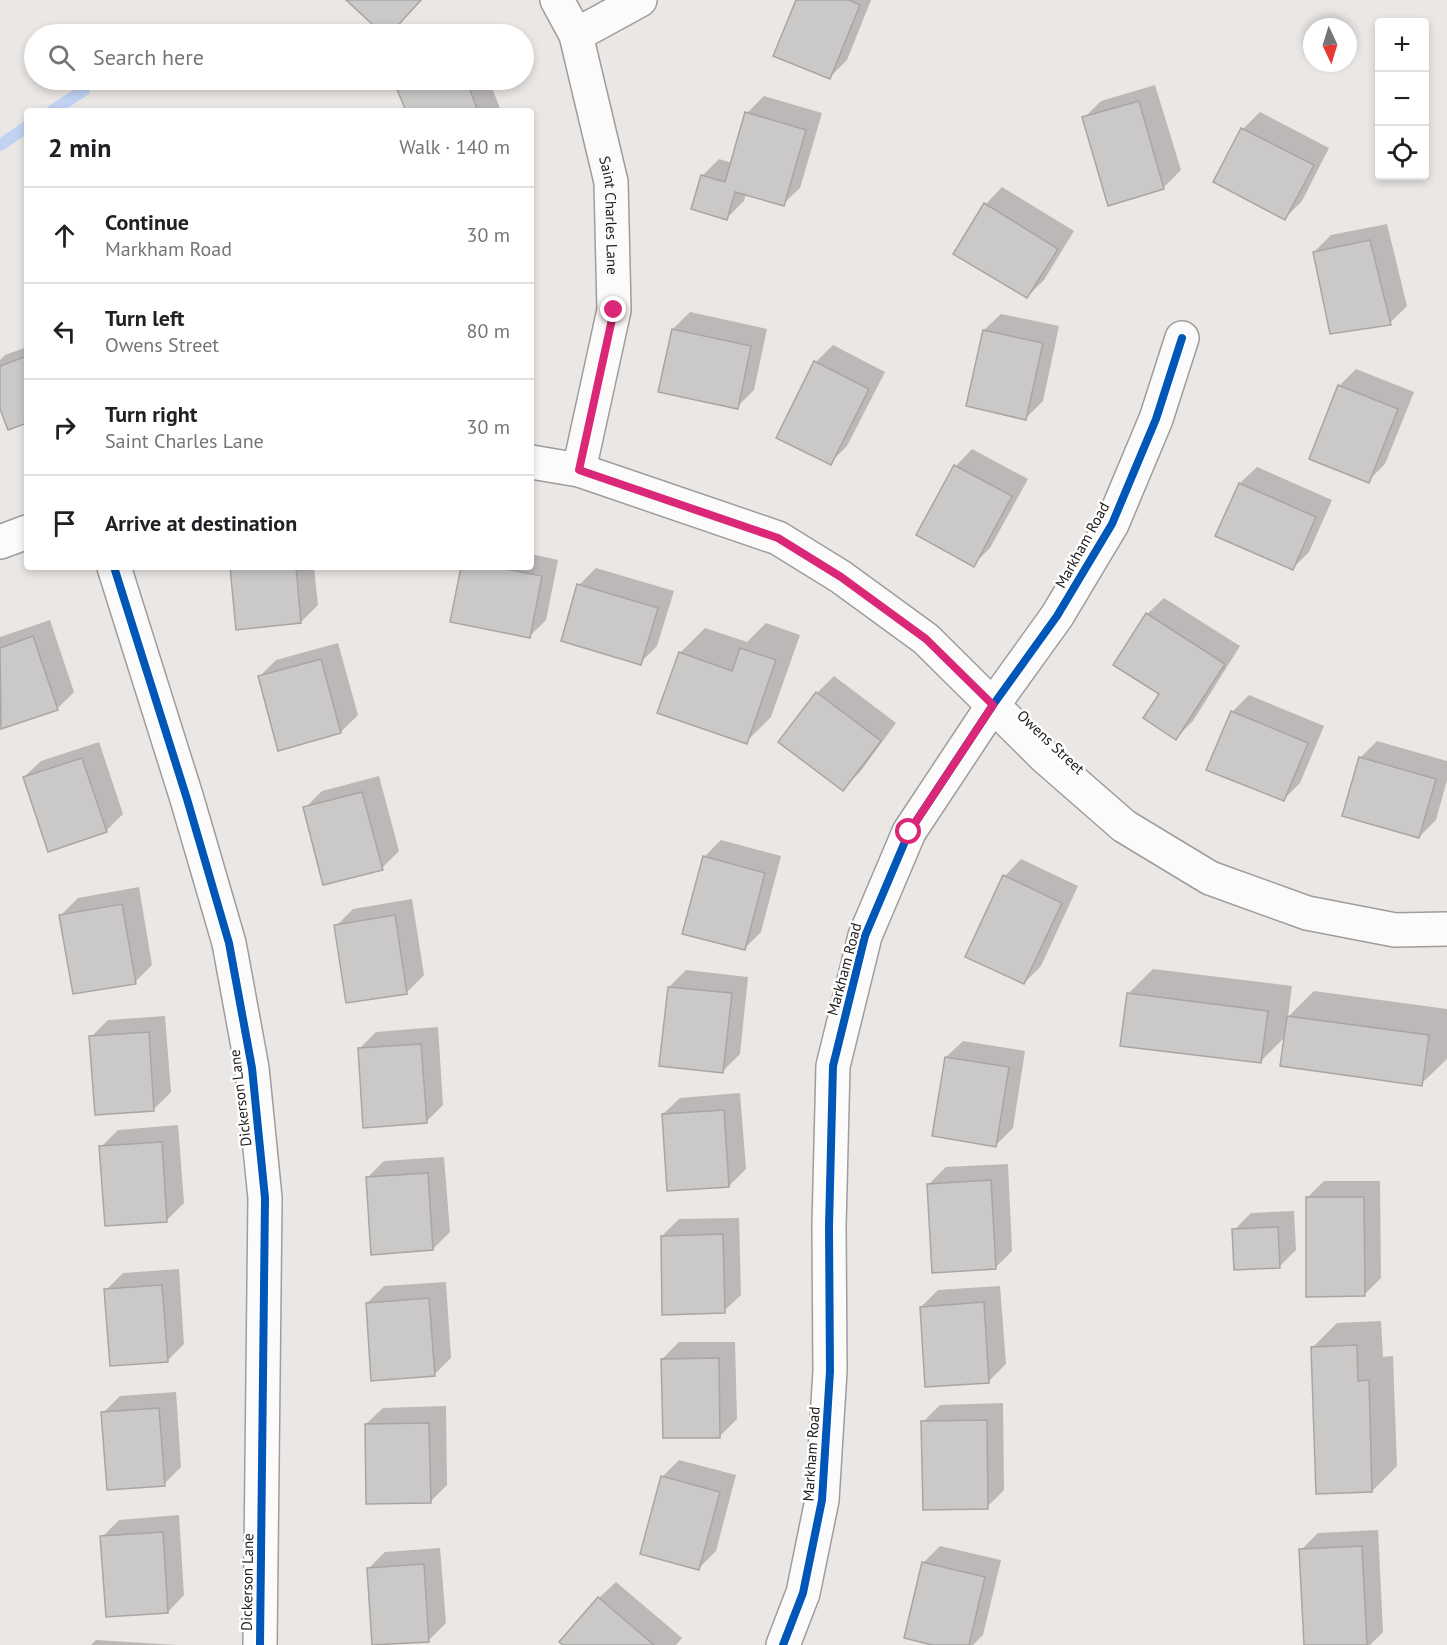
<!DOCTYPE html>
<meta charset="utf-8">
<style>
body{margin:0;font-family:"PT Sans",sans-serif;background:#f2f2f2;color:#202124}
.controls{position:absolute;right:18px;top:18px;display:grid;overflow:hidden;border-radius:6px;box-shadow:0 3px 9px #0003}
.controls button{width:54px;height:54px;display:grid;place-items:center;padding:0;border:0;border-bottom:2px solid #e0e0e0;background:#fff;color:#202124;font:30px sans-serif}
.compass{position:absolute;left:1303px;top:18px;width:54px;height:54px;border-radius:50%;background:#fff;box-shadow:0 3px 9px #0003;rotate:176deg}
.stop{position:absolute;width:18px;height:18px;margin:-14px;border:4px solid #db2777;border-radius:50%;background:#fff}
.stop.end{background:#db2777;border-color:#fff;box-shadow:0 2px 6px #0008}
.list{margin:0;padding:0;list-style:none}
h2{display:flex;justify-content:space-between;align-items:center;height:78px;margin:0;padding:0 24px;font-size:26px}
h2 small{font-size:20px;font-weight:400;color:#757577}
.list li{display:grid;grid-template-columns:39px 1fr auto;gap:18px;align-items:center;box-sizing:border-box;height:96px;padding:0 24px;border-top:2px solid #e0e0e0}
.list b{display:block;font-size:22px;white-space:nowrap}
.list p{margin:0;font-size:20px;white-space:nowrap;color:#757577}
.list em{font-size:20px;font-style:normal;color:#757577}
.icon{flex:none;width:33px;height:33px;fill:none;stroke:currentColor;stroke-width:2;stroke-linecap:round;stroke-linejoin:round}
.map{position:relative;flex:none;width:1447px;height:1645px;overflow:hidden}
.search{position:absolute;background:#fff;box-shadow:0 3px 9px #0003;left:24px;top:24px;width:510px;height:66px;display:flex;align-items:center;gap:15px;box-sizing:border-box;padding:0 21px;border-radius:33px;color:#757577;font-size:22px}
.panel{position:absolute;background:#fff;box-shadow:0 3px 9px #0003;left:24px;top:108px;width:510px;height:462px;border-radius:6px}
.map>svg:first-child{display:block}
.shadow{fill:#0003}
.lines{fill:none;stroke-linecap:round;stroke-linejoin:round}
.stream{stroke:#c1d2f3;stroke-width:12}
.building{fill:#cbc9c7;stroke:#a8a6a5;stroke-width:1.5}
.street-casing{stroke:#9f9d9c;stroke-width:36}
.street{stroke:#fcfbfb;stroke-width:33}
.cycleway-casing{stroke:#fff;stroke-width:11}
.cycleway{stroke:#0057b8;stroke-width:8}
.route{stroke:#db2777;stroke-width:8}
.labels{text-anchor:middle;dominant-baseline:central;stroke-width:5;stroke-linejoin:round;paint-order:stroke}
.street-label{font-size:15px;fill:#1e1c1c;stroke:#fff}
</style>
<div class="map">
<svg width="1447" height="1645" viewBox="0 0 1447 1645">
<rect width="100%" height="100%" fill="#eae7e5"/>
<g class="shadow">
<polygon points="798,0 871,0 847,60 830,77"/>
<polygon points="395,80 489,80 501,111 407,111"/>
<polygon points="1155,85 1181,170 1164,187 1109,204 1084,118 1101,101"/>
<polygon points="764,96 822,113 800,188 783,204 746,193 744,201 727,218 702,176 719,159 732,163 747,113"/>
<polygon points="1260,112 1329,148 1302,201 1285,218 1215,181 1243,129"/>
<polygon points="1002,187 1074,231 1044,280 1027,297 986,204"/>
<polygon points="1387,224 1407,306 1390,323 1314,252 1331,235"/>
<polygon points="690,312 767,329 754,390 737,407 673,329"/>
<polygon points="1001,314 1059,326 1043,401 1026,418 984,330"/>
<polygon points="833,345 885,372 847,446 830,463 816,362"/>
<polygon points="27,347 27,421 0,405 0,360 5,355"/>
<polygon points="1356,369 1414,392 1385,464 1368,481 1339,386"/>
<polygon points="972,449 1028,479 990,548 973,565 956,466"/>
<polygon points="1257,467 1332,500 1309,552 1292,569 1240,483"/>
<polygon points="531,554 558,560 546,620 529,637 463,567 531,567"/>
<polygon points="231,567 314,567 318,605 301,622"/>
<polygon points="596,568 674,591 657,646 640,663 579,585"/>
<polygon points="1164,598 1240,646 1193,721 1176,738 1161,694 1147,614"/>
<polygon points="50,620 74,692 58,708 2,728 0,723 0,637"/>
<polygon points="766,623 800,635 771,717 746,742 680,653 705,628 747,642"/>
<polygon points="338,643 358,715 341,732 259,677 276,660"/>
<polygon points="834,676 896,723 860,772 843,789 817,693"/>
<polygon points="1249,695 1324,726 1300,783 1283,800 1232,712"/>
<polygon points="1377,741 1447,761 1447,780 1436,820 1419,837 1360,758"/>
<polygon points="99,742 123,814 106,831 24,777 41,761"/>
<polygon points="379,776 399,851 382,868 305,808 322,791"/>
<polygon points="721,840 781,856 761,932 744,949 704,857"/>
<polygon points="1021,859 1078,886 1041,966 1024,983 1005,876"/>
<polygon points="139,887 152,965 135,982 61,915 78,898"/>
<polygon points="412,899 424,975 407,992 336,926 353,909"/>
<polygon points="1153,969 1292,986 1288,1017 1314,991 1447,1009 1447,1059 1421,1084 1286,1036 1261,1061 1128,994"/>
<polygon points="686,970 748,977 740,1054 723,1071 669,987"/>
<polygon points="165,1016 171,1092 154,1109 91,1037 108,1020"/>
<polygon points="438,1027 443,1105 426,1122 359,1049 376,1032"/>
<polygon points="963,1041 1025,1051 1013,1128 996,1145 946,1057"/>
<polygon points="740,1093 746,1169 729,1186 663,1114 680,1098"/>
<polygon points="178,1125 184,1203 167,1220 101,1147 118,1130"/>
<polygon points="444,1157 450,1232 433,1249 367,1178 384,1161"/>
<polygon points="1008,1164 1012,1251 995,1268 929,1184 946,1167"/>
<polygon points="1324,1181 1380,1181 1381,1278 1364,1295 1307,1198"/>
<polygon points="1294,1211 1296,1250 1279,1267 1234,1230 1251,1213"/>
<polygon points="739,1218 741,1295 724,1311 662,1236 679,1219"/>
<polygon points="179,1269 184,1344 167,1361 106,1290 123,1273"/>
<polygon points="446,1282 451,1358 434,1375 367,1303 384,1286"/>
<polygon points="1000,1286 1006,1364 989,1381 921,1307 938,1290"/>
<polygon points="1381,1321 1383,1357 1393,1356 1397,1466 1372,1491 1312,1348 1337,1323"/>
<polygon points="679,1342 735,1342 737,1419 720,1436 662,1359"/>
<polygon points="176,1392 181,1467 164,1484 103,1413 120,1396"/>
<polygon points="1003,1403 1004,1490 987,1507 923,1422 940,1405"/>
<polygon points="446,1406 447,1485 430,1502 366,1424 383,1408"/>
<polygon points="679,1460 736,1475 716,1551 699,1568 662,1477"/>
<polygon points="179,1515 184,1595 168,1612 102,1537 119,1520"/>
<polygon points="1378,1530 1383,1632 1370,1645 1306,1645 1301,1550 1318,1533"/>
<polygon points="940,1546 1001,1560 983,1635 973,1645 939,1645 923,1563"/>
<polygon points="440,1548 446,1623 429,1640 368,1569 385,1552"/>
<polygon points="616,1582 682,1638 676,1645 565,1645 599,1598"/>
<polygon points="96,1640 177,1645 91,1645"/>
</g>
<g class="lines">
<g class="stream">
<polyline points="52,111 84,90"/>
<polyline points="0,145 27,127"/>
</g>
</g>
<g class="building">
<polygon points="346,0 421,0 390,34 383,34"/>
<polygon points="796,0 849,0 860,5 830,79 773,56"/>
<polygon points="393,80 466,80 478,111 406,111"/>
<polygon points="1139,101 1164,189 1108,206 1082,117"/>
<polygon points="745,112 806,130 784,206 735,192 727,220 691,209 701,175 725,182"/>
<polygon points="1241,128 1314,165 1285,220 1213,182"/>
<polygon points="984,203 1058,249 1027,298 953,254"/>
<polygon points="1370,240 1391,325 1330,334 1313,252"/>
<polygon points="672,329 751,346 738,409 658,392"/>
<polygon points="983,330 1043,343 1026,420 966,406"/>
<polygon points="27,356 27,423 8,430 0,409 0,366"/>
<polygon points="814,361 869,389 831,465 776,438"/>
<polygon points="1338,385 1398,409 1369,483 1309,459"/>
<polygon points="954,465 1012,496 974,567 916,535"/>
<polygon points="1239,483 1316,517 1293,570 1215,536"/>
<polygon points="230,567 296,567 301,623 236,630"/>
<polygon points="461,567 495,567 542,576 530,638 450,622"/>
<polygon points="577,584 658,608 641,665 561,641"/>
<polygon points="1146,613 1225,664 1176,740 1143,718 1159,694 1113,665"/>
<polygon points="33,636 58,710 1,729 0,648"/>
<polygon points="740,648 776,660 747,744 657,713 679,652 732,671"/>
<polygon points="321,659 341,733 278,751 258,676"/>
<polygon points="816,692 881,741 843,791 778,742"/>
<polygon points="1231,711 1308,743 1284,801 1206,770"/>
<polygon points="1359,757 1436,779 1419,838 1342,816"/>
<polygon points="82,758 107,832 48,852 23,777"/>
<polygon points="362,792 383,870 323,885 303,807"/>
<polygon points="703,856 765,873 745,950 682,934"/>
<polygon points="1003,875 1062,903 1024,984 965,957"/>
<polygon points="122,904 136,984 73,994 59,915"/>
<polygon points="395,915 407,994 346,1003 334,925"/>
<polygon points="668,987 732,993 723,1073 659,1066"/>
<polygon points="1127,993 1268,1011 1261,1063 1120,1046"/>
<polygon points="1287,1016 1429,1035 1422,1086 1280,1066"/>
<polygon points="149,1032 154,1111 95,1115 89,1036"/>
<polygon points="421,1044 427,1123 363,1128 358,1048"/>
<polygon points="945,1057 1009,1067 996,1147 932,1136"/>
<polygon points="724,1110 729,1187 667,1191 662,1114"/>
<polygon points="162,1142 167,1222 105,1226 99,1146"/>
<polygon points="428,1173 433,1250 371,1255 366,1177"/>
<polygon points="991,1180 996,1269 932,1273 927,1184"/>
<polygon points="1306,1197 1364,1197 1365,1296 1306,1297"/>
<polygon points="1278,1227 1280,1268 1234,1270 1232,1229"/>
<polygon points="723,1234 725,1313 662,1315 661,1236"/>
<polygon points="162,1285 168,1362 110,1366 104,1289"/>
<polygon points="429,1298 435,1376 371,1381 366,1303"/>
<polygon points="984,1302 989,1383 925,1387 920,1307"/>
<polygon points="1357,1345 1358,1381 1369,1380 1372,1492 1316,1494 1311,1347"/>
<polygon points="719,1358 720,1438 663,1438 661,1359"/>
<polygon points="159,1408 165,1486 107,1490 101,1412"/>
<polygon points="987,1420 988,1509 923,1510 921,1421"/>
<polygon points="429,1423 431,1503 366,1504 365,1424"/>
<polygon points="661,1476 720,1492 699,1570 640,1554"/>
<polygon points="163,1532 168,1613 106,1617 100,1536"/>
<polygon points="1362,1546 1367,1645 1304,1645 1299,1549"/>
<polygon points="922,1562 985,1577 969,1645 932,1645 904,1638"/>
<polygon points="424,1564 429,1642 372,1645 367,1568"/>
<polygon points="598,1597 654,1645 563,1645 559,1642"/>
</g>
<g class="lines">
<defs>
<g id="street">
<path id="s1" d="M557,0L576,35L611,182L614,310L579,470"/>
<polyline points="576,35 640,0"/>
<polyline points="531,462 579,470 778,538 841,577 926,639 1045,757 1124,826 1210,878 1307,913 1395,930 1447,929"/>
<polyline points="0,542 27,532"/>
<polyline points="114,567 187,799 229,943 252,1068 265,1198 260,1645"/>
<polyline points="783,1645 803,1593 822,1500 830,1371 829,1226 833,1066 865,936 909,832 993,705 1057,616 1112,524 1156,419 1182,338"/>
</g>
</defs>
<use href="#street" class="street-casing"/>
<use href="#street" class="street"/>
<defs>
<g id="cycleway">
<polyline points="114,567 187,799 229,943 252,1068 265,1198 260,1645"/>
<polyline points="783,1645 803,1593 822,1500 830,1371 829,1226 833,1066 865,936 909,832 993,705 1057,616 1112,524 1156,419 1182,338"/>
</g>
</defs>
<use href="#cycleway" class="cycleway-casing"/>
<use href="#cycleway" class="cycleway"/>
</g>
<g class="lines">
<polyline class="route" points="614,310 579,470 778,538 841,577 926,639 993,705 909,832"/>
</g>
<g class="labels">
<g class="street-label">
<text stroke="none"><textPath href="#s1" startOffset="224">Saint Charles Lane</textPath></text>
<text transform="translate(1082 545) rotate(-61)">Markham Road</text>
<text transform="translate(1051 742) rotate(43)">Owens Street</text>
<text transform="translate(844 969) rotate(-75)">Markham Road</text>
<text transform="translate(240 1098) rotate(-97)">Dickerson Lane</text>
<text transform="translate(811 1454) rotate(-86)">Markham Road</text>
<text transform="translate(247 1582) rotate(-89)">Dickerson Lane</text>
</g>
</g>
</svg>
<div class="controls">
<button>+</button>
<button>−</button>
<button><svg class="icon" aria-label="locate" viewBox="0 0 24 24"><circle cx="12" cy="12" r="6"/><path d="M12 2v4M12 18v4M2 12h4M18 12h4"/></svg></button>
</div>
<svg class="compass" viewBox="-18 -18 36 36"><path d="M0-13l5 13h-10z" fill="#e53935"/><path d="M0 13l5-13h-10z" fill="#757577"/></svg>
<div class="stop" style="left:909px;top:832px"></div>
<div class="stop end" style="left:614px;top:310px"></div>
<div class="search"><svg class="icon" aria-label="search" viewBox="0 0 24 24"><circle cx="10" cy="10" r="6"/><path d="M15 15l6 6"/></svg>Search here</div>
<section class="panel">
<h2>2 min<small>Walk · 140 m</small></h2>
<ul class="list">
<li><svg class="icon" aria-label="ahead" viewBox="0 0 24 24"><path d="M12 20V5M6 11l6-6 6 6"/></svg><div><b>Continue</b><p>Markham Road</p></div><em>30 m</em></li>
<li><svg class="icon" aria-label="left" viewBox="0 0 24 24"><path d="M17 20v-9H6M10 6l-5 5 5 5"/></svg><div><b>Turn left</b><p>Owens Street</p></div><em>80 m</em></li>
<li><svg class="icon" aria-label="right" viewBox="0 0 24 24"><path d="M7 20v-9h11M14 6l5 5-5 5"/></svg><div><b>Turn right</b><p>Saint Charles Lane</p></div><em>30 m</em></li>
<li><svg class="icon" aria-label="arrive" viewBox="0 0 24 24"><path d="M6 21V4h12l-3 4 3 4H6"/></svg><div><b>Arrive at destination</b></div></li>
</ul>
</section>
</div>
